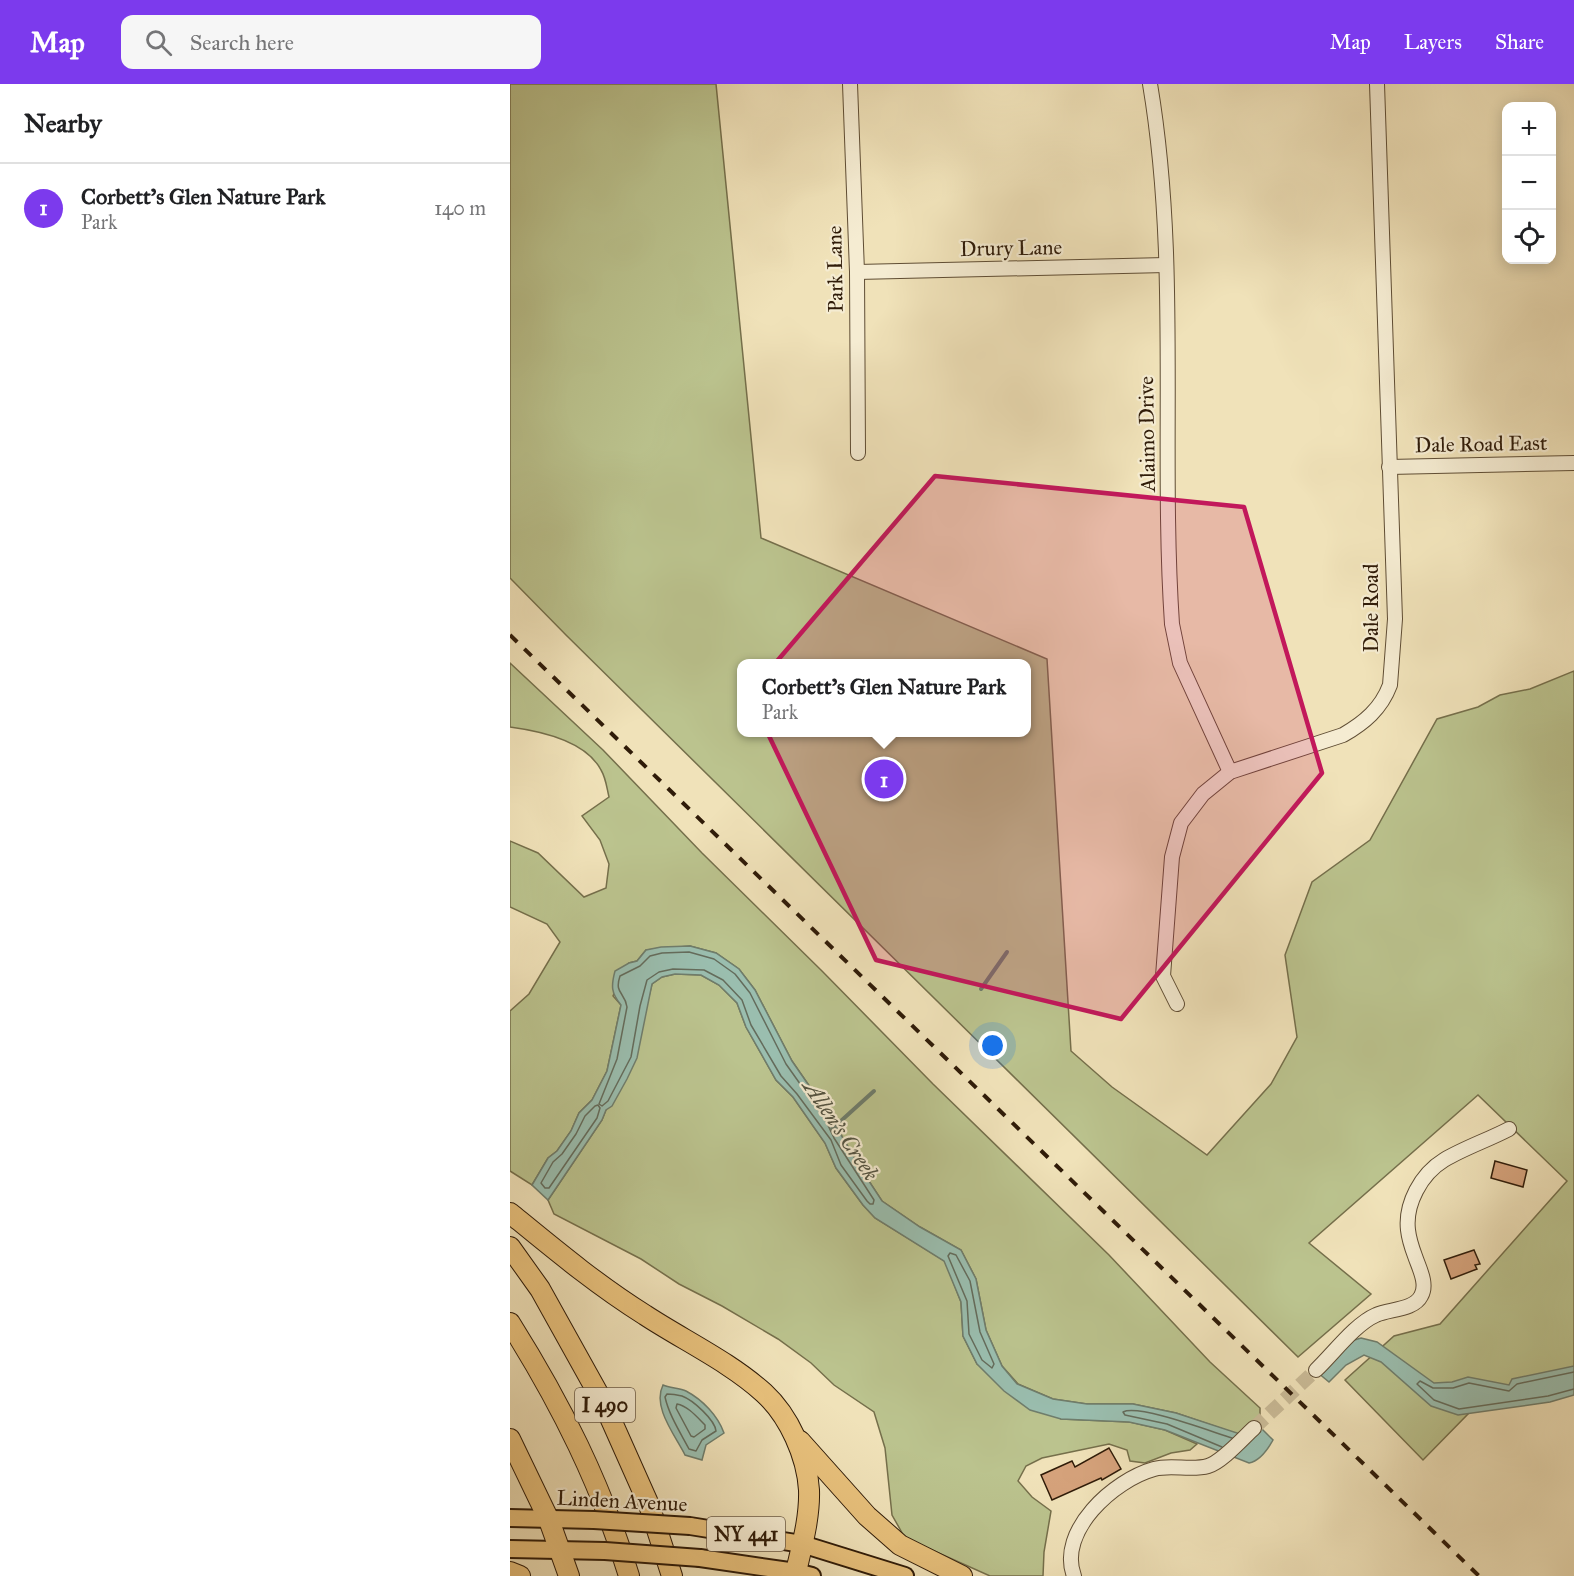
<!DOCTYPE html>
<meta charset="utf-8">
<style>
body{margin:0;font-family:"IM FELL Great Primer",serif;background:#f6f6f6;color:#202124}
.controls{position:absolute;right:18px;top:18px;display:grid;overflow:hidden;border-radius:12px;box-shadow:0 3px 15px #0003}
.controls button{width:54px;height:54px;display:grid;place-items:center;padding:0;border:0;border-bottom:2px solid #e0e0e0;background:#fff;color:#202124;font:30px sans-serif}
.you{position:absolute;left:483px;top:962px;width:21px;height:21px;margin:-15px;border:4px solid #fff;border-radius:50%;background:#1a73e8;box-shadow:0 0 0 9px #1a73e833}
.badge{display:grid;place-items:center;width:39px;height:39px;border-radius:50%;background:#7c3aed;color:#fff;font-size:20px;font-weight:700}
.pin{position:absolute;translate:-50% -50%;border:3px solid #fff;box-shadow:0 2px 6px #0006}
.popup{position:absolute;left:227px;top:575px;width:294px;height:78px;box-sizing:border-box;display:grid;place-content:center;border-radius:12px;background:#fff;filter:drop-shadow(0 2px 4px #0005);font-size:20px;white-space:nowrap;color:#757577}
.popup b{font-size:22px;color:#202124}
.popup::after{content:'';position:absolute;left:50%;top:100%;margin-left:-12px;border:12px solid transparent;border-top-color:#fff}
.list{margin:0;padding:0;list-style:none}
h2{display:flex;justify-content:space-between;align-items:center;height:78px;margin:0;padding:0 24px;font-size:26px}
h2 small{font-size:20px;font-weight:400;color:#757577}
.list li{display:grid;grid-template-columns:39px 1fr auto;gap:18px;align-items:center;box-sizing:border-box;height:90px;padding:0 24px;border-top:2px solid #e0e0e0}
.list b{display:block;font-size:22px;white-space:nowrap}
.list p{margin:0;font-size:20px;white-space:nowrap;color:#757577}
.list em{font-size:20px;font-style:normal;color:#757577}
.icon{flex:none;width:33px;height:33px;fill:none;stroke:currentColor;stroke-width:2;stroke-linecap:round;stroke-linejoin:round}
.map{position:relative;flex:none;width:1064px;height:1492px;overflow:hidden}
header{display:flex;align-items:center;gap:36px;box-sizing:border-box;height:84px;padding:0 30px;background:#7c3aed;color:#fff}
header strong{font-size:28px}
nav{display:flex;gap:33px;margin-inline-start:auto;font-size:21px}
.search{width:420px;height:54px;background:#f6f6f6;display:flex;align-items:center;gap:15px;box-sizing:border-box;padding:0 21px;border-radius:12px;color:#757577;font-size:22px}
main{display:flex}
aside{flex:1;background:#fff}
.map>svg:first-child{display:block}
.green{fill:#bbc38e;stroke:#756f4b;stroke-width:1.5;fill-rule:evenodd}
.water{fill:#9abeaf;stroke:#6f7d6c;stroke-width:1.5}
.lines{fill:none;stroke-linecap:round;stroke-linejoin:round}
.shore{stroke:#646c5c;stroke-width:1.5}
.stream{stroke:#6f7d6c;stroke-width:4}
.building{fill:#d5a27b;stroke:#2f1b08;stroke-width:1.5}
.minor-tunnel{stroke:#c9ba96;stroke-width:14;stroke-dasharray:14 7;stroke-linecap:butt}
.minor-casing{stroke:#5f4d34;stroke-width:16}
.major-casing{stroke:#2f1b08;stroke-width:20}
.highway-casing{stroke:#2f1b08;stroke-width:22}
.minor{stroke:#f5ecd2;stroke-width:14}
.major{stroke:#e8c17c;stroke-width:16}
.highway{stroke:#e8c17c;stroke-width:20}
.rail{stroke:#2f1b08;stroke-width:4;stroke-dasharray:10 10;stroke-linecap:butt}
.major-bridge-casing{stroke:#2f1b08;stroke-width:20;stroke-linecap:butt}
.major-bridge{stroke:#e8c17c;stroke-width:16}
.marked{fill:#c2185b;fill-opacity:0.2;stroke:#c2185b;stroke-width:4.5;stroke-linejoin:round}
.labels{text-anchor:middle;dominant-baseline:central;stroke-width:4.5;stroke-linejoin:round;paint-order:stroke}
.shield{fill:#f5ecd2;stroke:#6a5a45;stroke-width:1.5}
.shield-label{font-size:20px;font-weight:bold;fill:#2f1b08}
.street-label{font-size:21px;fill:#2f1b08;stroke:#f5ecd2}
.water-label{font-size:22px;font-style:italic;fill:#545442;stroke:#f5ecd2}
</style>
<header>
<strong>Map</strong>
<div class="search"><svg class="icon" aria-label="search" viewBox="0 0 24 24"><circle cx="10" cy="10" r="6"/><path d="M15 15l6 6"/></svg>Search here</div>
<nav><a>Map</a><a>Layers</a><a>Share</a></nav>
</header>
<main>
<aside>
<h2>Nearby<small></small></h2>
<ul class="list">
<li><span class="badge">1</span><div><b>Corbett's Glen Nature Park</b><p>Park</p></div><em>140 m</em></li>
</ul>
</aside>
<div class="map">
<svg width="1064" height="1492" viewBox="0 0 1064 1492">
<rect width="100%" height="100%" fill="#f0e2b9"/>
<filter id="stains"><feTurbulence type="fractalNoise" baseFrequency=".00333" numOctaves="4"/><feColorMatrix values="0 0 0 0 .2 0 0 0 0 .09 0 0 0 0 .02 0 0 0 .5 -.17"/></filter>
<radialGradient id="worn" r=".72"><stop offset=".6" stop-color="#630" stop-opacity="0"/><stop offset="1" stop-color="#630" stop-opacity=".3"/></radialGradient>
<g class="green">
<path d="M0,0H206L251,454L537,575L561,967L602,1003L697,1071L761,1000L787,953L775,871L802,798L860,756L927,635L968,623L990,611L1020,605L1064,587V1303L961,1327L913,1376L835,1296L884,1252L930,1240L1057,1097L968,1011L799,1159L861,1210L788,1273L56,551L0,494ZM232,580H516V648H232Z"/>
<path d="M0,579L93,666L192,769L312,887L423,1000L599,1171L700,1278L750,1324V1343L739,1354L666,1329L623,1320H577L543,1315L508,1300L492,1282L476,1246L466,1195L451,1166L410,1143L372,1117L351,1085L320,1032L282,977L245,906L229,885L206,869L180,862L136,866L127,877L119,879L103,912L111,921L97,987L82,1016L69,1029L61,1047L47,1067L38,1074L22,1101L0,1087V927L19,910L50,858L37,840L0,823V757L28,769L74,813L96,804L99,780L90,756L72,732L99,713C97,705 96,694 91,686C76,657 30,647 0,643Z"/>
<polygon points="165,890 191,891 209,901 227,919 236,943 266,996 283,1013 315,1059 326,1084 353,1121 365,1134 435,1177 451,1218 453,1252 467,1280 551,1335 620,1338 655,1346 687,1360 680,1366 661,1369 635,1379 620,1377 617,1366 599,1360 532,1374 516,1382 508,1397 522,1413 541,1427 534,1468 533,1492 480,1492 395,1454 382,1431 375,1364 364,1328 324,1301 301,1279 268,1255 212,1222 169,1200 131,1175 44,1130 38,1116 92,1036 136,924 142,900 152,893"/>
</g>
<g class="water">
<path d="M180,862L206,869L229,885L245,906L282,977L320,1032L351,1085L372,1117L410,1143L451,1166L466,1195L476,1246L492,1282L507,1300L543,1315L577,1320H623L666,1329L739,1353L750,1343L763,1356C758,1365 750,1377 739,1379L655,1346L619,1338L551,1335L520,1326L494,1307L467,1280L453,1252L451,1218L434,1177L365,1134L353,1121L326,1084L315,1059L283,1013L266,996L236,943L227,919L209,901L191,891L165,890L152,893L142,900L127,974L117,995L102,1022L96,1026L92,1036L38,1116L22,1101L38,1074L47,1067L61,1047L69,1029L82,1016L97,987L111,921C101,909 101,902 105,887L119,879L127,877L136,866L151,863Z"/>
<polygon points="851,1254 867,1258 924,1299 942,1298 958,1293 999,1301 1002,1295 1064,1282 1064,1311 1040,1318 948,1331 921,1322 871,1278 854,1271 836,1281 819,1298 807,1288 841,1257"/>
<path d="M153,1301C160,1304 170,1304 176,1307C193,1316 208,1332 214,1349L196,1361L192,1376L175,1371C165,1351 142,1323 153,1301Z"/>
</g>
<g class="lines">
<g class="shore">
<path d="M179,868L204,875L225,890L240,909L276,980L315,1035L324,1054L364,1116L363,1120H360L357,1117L331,1081L321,1056L287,1010L271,992L241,941L232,916L213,896L194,886L163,885L149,888L137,896L130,922L121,973L98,1017L92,1022L89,1020L107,975L117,923C115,908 104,910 110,892L130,882L140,872L152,869Z"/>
<polygon points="85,1022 88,1021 90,1024 87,1034 39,1104 35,1104 31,1099 43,1078 52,1070 66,1050 75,1032"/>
<polygon points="440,1169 446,1171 460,1197 470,1248 484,1280 482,1284 472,1276 459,1250 457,1217 438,1172"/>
<polyline points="1064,1288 1007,1300 999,1307 959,1299 943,1304 923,1304 910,1297 907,1300 924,1316 949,1325 1038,1312 1064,1305"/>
<path d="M157,1310C161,1310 168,1311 172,1312C183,1316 205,1336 206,1347L192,1356L186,1367L179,1365C170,1348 159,1331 155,1313Z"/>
<path d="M167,1320C178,1322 187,1333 195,1341V1345L184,1353L181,1352L166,1324Z"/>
<path d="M712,1363L657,1340L615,1331L613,1328C629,1320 702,1348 722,1354"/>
</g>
<g class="stream">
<polyline points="471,905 497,868"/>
<polyline points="322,1045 364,1007"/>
</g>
</g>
<g class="building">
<polygon points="985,1077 1017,1086 1013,1103 981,1094"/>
<polygon points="964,1166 970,1180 965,1181 967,1185 941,1195 934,1176"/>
<polygon points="599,1364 611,1385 592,1396 591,1394 542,1416 531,1391 562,1377 565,1383"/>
</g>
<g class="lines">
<polyline class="minor-tunnel" points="744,1344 806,1286"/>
<defs>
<g id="minor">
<polyline points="340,0 347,188 348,369"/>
<path d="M640,0C670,178 650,361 662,540L670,579L720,688"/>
<polyline points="347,188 656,181"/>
<polyline points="879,383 1064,379"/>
<path d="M667,920L653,892L662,773L671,739L693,710L720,688L833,651C854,639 871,625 880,601L885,535L867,0"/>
<path d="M806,1286C823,1270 845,1240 866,1231C879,1225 904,1226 911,1212C918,1200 909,1184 905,1172C902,1164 899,1155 898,1146C895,1120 911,1090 934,1076C954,1064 978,1056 999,1045"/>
<path d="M564,1492C547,1447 604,1396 644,1385C661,1380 681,1387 698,1382C712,1378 733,1354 744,1344"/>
</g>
<g id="major">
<polyline points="0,1434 84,1436"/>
<polyline points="180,1442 292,1460 395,1492"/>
<polyline points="0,1465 95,1467"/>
<polyline points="190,1474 286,1488 302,1492"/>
</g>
<g id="highway">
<path d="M0,1129C44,1165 87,1201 135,1231C173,1256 220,1278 254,1309C279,1332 297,1372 299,1406C300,1435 291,1465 285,1492"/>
<polyline points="0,1163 30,1205 94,1320 139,1421 162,1492"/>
<path d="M0,1239C51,1320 91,1400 119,1492"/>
<polyline points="0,1355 39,1436 59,1492"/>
<polyline points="290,1357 357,1432 390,1461 452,1492"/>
<polyline points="0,1488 10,1492"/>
</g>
</defs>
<use href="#minor" class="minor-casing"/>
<use href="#major" class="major-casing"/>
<use href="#highway" class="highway-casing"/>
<use href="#minor" class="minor"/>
<use href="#major" class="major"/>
<use href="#highway" class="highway"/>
<polyline class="rail" points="0,551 969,1492"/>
<defs>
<g id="major-bridge">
<polyline points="84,1436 180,1442"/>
<polyline points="95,1467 190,1474"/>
</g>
</defs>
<use href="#major-bridge" class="major-bridge-casing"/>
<use href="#major-bridge" class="major-bridge"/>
</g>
<path class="marked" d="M425,392L734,423L812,689L611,935L366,876L239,610Z"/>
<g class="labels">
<g class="shield">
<rect x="65" y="1304" width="60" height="34" rx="4.5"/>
<rect x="197" y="1433" width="78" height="34" rx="4.5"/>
</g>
<g class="shield-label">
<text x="95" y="1321">I 490</text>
<text x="236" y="1450">NY 441</text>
</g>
<g class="street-label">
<text transform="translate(501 164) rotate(-1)">Drury Lane</text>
<text transform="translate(325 185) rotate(-91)">Park Lane</text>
<text transform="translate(637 350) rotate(-91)">Alaimo Drive</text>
<text transform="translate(971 360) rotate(-1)">Dale Road East</text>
<text transform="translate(861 524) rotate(-90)">Dale Road</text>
<text transform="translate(112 1417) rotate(3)">Linden Avenue</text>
</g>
<g class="water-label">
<text transform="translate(331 1046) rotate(56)">Allen's Creek</text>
</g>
</g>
<rect width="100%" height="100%" filter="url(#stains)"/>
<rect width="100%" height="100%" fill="url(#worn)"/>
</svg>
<div class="controls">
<button>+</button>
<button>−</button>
<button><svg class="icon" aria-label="locate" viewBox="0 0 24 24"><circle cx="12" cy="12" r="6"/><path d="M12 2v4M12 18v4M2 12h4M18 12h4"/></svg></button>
</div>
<div class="you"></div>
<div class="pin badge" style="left:374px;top:695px">1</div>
<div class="popup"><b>Corbett's Glen Nature Park</b>Park</div>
</div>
</main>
